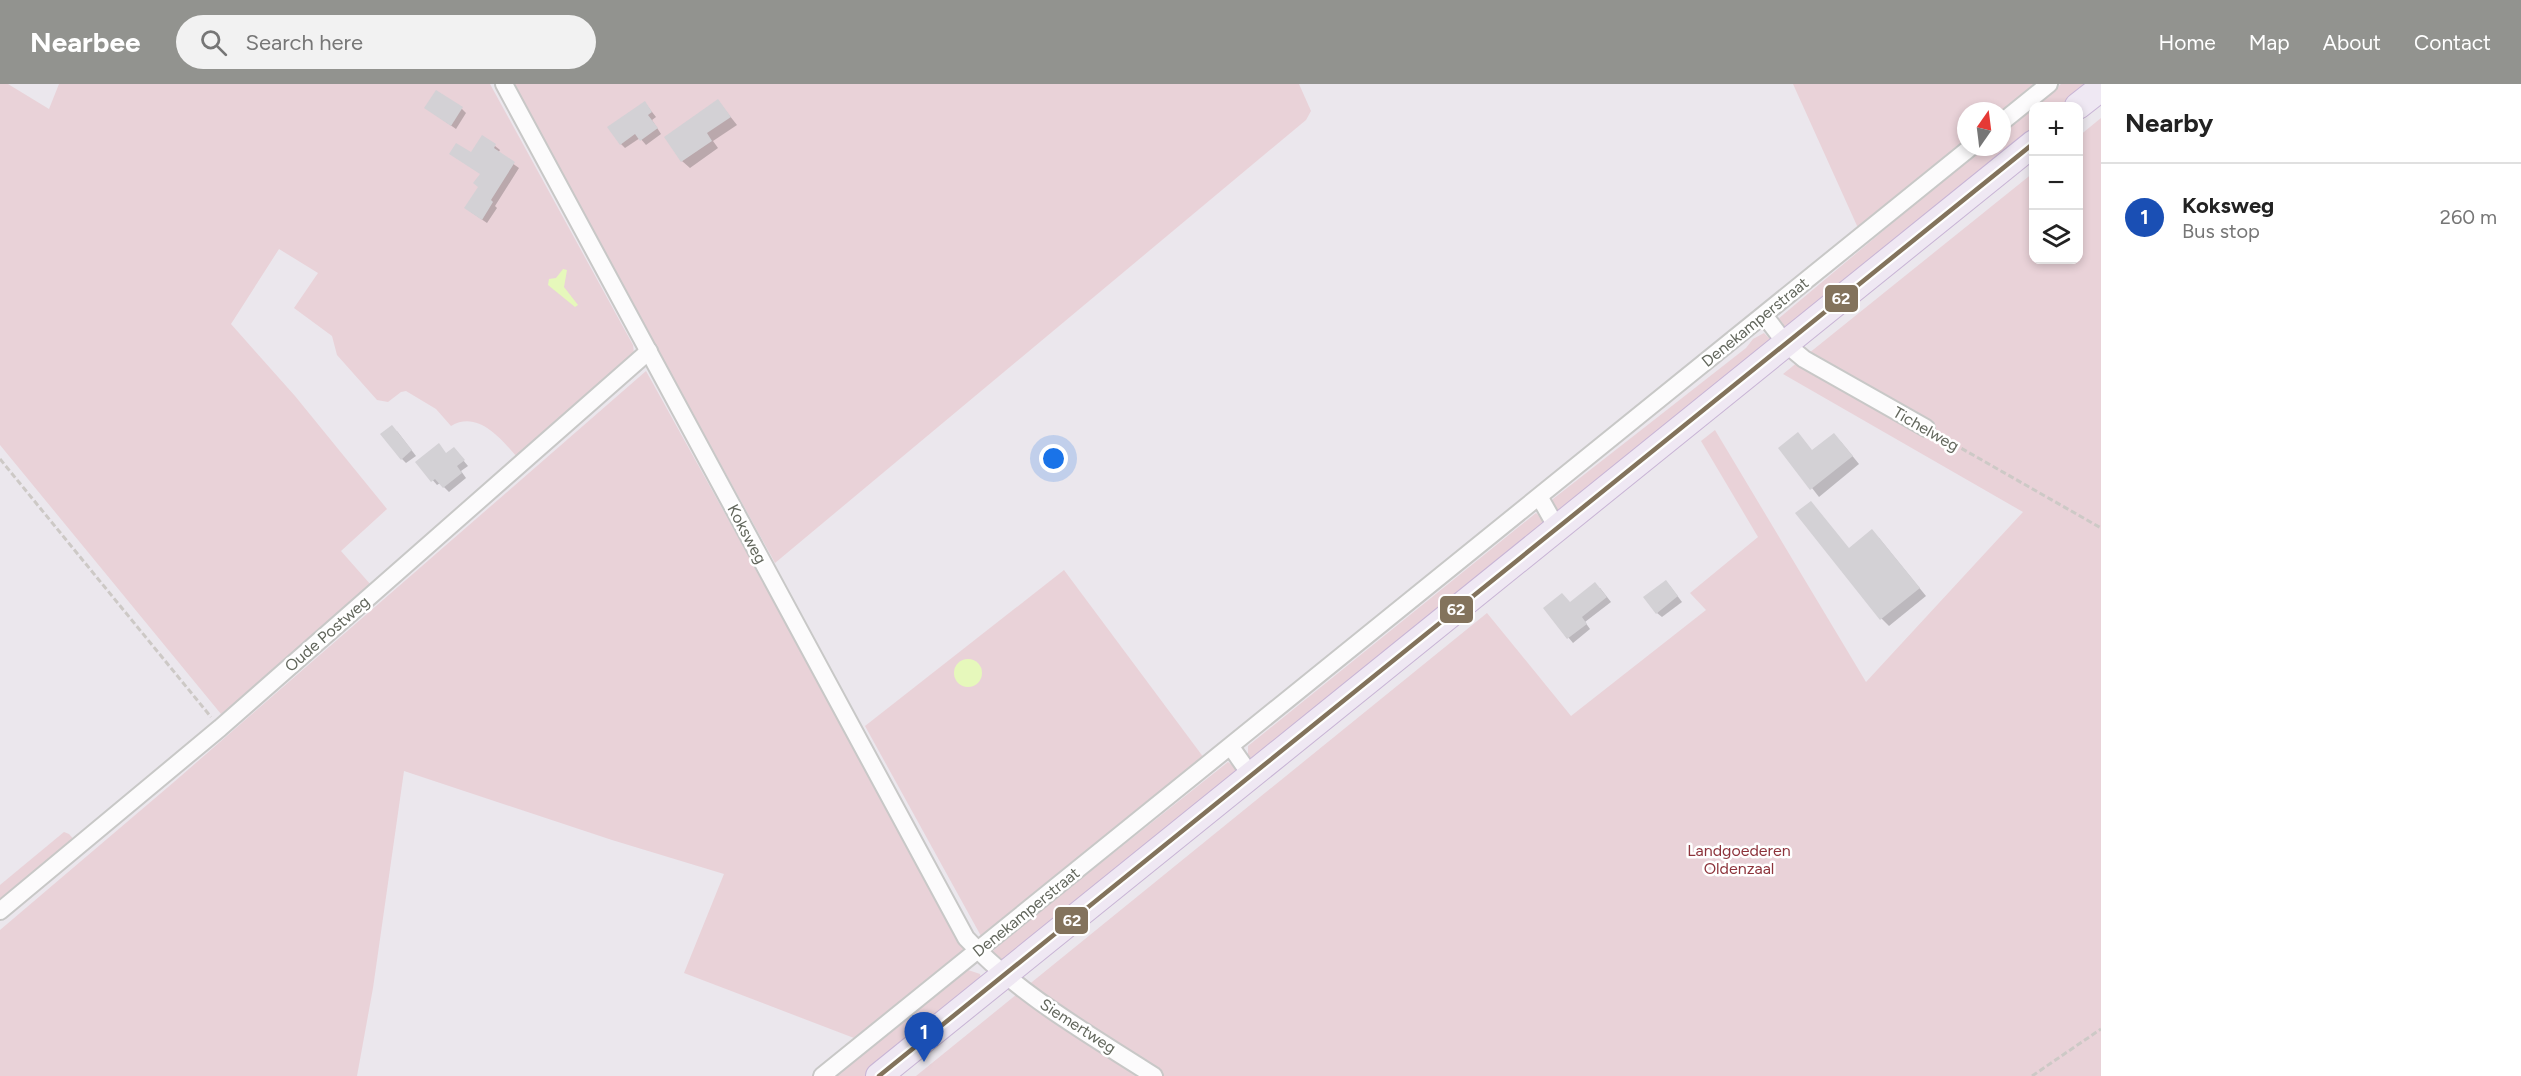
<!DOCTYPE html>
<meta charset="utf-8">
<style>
body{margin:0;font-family:Figtree,sans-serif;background:#f2f2f2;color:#222}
.controls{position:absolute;right:18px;top:18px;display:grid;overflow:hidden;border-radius:12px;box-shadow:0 3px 9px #0003}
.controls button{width:54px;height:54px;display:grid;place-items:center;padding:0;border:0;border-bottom:2px solid #e0e0e0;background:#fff;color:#222;font:30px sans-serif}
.compass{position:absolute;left:1957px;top:18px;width:54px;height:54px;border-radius:50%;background:#fff;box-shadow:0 3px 9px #0003;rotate:14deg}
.you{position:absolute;left:1054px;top:375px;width:21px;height:21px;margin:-15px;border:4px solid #fff;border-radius:50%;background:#1a73e8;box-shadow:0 0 0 9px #1a73e833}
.badge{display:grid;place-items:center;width:39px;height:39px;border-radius:50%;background:#92938f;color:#fff;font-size:20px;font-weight:700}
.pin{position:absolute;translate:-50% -50px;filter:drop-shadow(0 2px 3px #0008)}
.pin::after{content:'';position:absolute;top:32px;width:21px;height:18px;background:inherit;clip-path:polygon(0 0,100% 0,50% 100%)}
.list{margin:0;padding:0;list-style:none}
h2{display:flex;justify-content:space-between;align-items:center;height:78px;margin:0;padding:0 24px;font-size:26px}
h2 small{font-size:20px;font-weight:400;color:#767676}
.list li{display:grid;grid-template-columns:39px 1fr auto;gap:18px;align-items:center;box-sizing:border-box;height:108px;padding:0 24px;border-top:2px solid #e0e0e0}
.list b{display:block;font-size:22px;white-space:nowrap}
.list p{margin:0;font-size:20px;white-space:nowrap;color:#767676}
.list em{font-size:20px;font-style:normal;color:#767676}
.icon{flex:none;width:33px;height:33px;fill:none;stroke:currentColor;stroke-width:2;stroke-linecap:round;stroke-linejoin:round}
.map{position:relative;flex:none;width:2101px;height:992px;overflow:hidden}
header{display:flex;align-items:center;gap:36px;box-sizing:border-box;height:84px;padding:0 30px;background:#92938f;color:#fff}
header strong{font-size:28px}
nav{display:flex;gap:33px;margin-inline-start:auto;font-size:21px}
.search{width:420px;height:54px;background:#f2f2f2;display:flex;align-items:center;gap:15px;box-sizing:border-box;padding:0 21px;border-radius:33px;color:#767676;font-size:22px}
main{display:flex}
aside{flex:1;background:#fff}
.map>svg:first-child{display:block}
.green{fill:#e9d2d8}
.water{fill:#e6f8bb}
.shadow{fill:#0003}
.building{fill:#d3d1d5}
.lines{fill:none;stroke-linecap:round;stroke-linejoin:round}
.street-casing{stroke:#c8c8c7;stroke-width:20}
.primary-casing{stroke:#c8b4d5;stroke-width:28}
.path{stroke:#cdc9c6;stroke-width:3;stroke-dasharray:6 3;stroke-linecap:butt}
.street{stroke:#fcfbfc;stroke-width:16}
.primary{stroke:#efe8f3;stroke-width:26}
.bus-1-casing{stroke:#fff;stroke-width:9}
.bus-1{stroke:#83735c;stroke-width:4.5}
.labels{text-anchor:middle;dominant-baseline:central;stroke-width:5;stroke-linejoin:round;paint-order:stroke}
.street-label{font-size:16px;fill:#62665c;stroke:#fff}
.park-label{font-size:16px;fill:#8d343c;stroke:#fff}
.line-badge{stroke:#fff;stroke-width:2}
.badge-label{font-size:16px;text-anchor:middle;font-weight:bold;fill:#fff}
</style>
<header>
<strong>Nearbee</strong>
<div class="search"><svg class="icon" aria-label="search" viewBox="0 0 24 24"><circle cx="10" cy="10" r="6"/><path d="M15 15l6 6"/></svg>Search here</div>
<nav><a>Home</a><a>Map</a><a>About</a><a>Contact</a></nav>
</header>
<main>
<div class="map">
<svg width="2101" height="992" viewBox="0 0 2101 992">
<rect width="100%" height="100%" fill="#ebe7ed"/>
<g class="green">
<path d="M0,0H8L49,25L59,0H490L633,261L634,269L517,373C501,355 478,326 451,342L436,325L406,307L401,308L388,318L377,316L337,271L332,252L294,224L318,189L279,165L231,240L295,312L387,425L341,467L371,501L226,628L221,630L0,361Z"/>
<polygon points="512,0 1299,0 1311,27 1306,36 775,479"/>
<polygon points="1793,0 2037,0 2002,29 1966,27 1966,58 1858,144"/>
<polygon points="2061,0 2093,0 2066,22 2034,22 2033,49 1786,248 1778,235 1983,63 2002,63 2002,48"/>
<polygon points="2101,34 2101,992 916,992 1487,529 1571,632 1706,526 1690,509 1758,453 1701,357 1715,346 1866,598 2023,428 1783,290 2033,89 2034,176 2078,176 2079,52"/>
<polygon points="1764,249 1770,255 1770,261 1558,429 1551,419 1553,415 1746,264 1753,255"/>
<polygon points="646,287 964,861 964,867 854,954 684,889 724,790 612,756 404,687 373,904 357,992 0,992 0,846 174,698"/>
<polygon points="1536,429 1543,435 1546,443 1252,679 1248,673 1248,662"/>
<polygon points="1064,486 1204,674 981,852 865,642"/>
<polygon points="1228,678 1240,687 1005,879 994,875 993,867 1019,844"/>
<polygon points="64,748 69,750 76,758 0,822 0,801"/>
<polygon points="968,886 980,890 982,898 871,992 836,992"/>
</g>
<g class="water">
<polygon points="563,185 567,186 564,203 578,221 575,223 548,201 549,195 556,194"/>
<circle cx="968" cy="589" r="14"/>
</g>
<g class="shadow">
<polygon points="718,17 737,41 713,57 718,64 690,84 682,77"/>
<polygon points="645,19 656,33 652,36 661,50 646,61 640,54 625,64 621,60"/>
<polygon points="426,24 462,25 466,29 456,45"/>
<polygon points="495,62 500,66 498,69 519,84 495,122 497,124 487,139 471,128 480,103 481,91 471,70"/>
<polygon points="397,347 416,372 406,379 402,375"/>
<polygon points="1841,358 1859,380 1819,413 1781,364 1813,368"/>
<polygon points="447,370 458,370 468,382 461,387 466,394 449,408 440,399 437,401 417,378"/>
<polygon points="1879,454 1926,512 1889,542 1881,534 1849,465"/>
<polygon points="1670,502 1682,518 1662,533 1657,529"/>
<polygon points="1600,504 1611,518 1585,538 1590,545 1573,559 1545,525 1570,519"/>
</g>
<g class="building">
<polygon points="436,6 463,23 451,42 424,24"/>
<polygon points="718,15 731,33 707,49 712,57 681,78 664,53"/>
<polygon points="645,17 652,28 648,31 658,44 640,57 635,50 620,61 607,43"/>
<polygon points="482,51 496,60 494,64 515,78 491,116 493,118 482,136 464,124 478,103 473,99 480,90 449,70 456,59 471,68"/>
<polygon points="392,341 412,366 401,376 380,350"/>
<polygon points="1798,348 1812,366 1834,349 1853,372 1810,406 1778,364"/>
<polygon points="439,359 446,369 454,363 465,376 457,382 462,389 443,404 435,395 431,398 415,378"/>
<polygon points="1811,417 1849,464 1872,445 1920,504 1880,536 1795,429"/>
<polygon points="1666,496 1678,512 1656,530 1643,513"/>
<polygon points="1595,498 1607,513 1582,533 1587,540 1567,555 1543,524 1562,509 1570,518"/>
</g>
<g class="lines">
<defs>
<g id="street">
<path d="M504,0L966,854C1019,911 1089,950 1154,992"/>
<polyline points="2002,38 2049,0"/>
<polyline points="1764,231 1786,260 1804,275 1926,344"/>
<polyline points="1540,414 1557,444"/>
<polyline points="1231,663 1252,693"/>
<polyline points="0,827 220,644 649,267"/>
<polyline points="822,992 1971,63"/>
</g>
<g id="primary">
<polyline points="2078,22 2101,4"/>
<polyline points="879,992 2034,59"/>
</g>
</defs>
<use href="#street" class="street-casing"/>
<use href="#primary" class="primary-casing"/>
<g class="path">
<polyline points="1938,351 2101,444"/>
<polyline points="0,375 211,633"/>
<polyline points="2032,992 2101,945"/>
</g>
<use href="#street" class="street"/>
<use href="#primary" class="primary"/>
<defs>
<polyline id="bus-1" points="879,992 2034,59"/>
</defs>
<use href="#bus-1" class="bus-1-casing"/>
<use href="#bus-1" class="bus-1"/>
</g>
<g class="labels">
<g class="street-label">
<text transform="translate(1755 238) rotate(-39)">Denekamperstraat</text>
<text transform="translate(1926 345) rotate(30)">Tichelweg</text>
<text transform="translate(747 450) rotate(62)">Koksweg</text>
<text transform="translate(327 550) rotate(-41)">Oude Postweg</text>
<text transform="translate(1026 828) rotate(-39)">Denekamperstraat</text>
<text transform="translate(1078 942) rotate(33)">Siemertweg</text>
</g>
<g class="park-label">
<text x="1739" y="766">Landgoederen<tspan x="1739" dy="18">Oldenzaal</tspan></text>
</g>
</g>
<g class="line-badge">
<rect x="1824" y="200" width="35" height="29" rx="6" fill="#83735c"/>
<rect x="1439" y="511" width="35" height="29" rx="6" fill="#83735c"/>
<rect x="1054" y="822" width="35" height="29" rx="6" fill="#83735c"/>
</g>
<g class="badge-label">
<text x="1841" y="220">62</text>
<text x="1456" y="531">62</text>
<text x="1072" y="842">62</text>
</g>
</svg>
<div class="controls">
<button>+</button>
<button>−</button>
<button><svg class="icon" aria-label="layers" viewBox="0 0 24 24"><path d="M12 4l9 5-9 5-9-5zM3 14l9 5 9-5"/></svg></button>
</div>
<svg class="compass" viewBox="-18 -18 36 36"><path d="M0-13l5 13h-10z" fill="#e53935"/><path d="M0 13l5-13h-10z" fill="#767676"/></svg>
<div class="you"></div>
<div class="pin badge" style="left:924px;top:978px;background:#1a4fb4">1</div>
</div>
<aside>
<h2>Nearby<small></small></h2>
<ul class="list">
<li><span class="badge" style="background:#1a4fb4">1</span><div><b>Koksweg</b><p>Bus stop</p></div><em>260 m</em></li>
</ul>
</aside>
</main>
